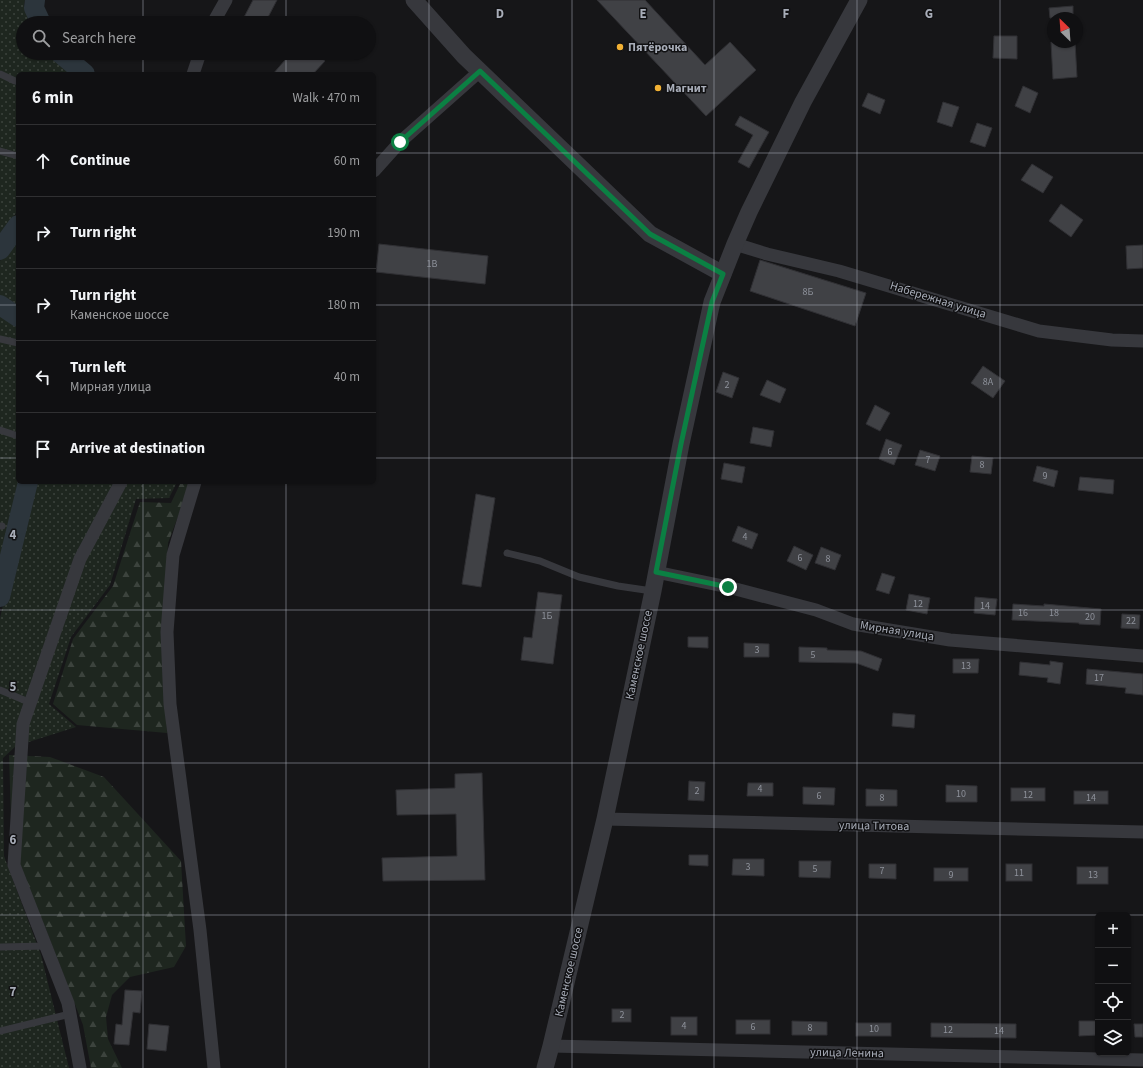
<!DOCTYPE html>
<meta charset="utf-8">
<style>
body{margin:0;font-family:"Source Sans 3",sans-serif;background:#1e1e20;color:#f1f3f6}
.controls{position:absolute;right:12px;bottom:12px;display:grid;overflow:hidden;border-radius:6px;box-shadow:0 1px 3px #0004}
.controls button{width:36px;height:36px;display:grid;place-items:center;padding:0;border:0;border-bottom:1px solid #303032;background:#101012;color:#f1f3f6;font:20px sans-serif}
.compass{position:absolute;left:1047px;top:12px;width:36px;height:36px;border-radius:50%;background:#101012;box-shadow:0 1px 3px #0004;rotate:335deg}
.stop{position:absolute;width:12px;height:12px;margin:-9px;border:3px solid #0b8043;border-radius:50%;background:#fff}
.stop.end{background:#0b8043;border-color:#fff;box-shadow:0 1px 4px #0008}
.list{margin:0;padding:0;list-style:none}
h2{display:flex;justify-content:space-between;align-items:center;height:52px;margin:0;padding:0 16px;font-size:17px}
h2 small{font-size:13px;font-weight:400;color:#9c9d9f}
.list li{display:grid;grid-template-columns:26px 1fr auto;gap:12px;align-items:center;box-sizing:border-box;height:72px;padding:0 16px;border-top:1px solid #303032}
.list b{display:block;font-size:15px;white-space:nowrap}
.list p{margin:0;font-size:13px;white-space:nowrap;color:#9c9d9f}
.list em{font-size:13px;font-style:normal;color:#9c9d9f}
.icon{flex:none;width:22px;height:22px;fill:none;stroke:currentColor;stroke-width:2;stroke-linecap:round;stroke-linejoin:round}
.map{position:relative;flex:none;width:1143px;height:1068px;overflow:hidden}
.search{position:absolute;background:#101012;box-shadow:0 1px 3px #0004;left:16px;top:16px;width:360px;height:44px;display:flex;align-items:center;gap:10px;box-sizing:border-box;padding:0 14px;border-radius:22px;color:#9c9d9f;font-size:15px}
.panel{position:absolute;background:#101012;box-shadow:0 1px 3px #0004;left:16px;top:72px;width:360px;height:412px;border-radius:6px}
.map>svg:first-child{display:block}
.forest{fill:url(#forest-firs)}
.park{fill:url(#park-dots)}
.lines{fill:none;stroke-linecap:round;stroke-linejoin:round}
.river{stroke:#2c353c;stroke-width:20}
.building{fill:#404145;stroke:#303034}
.service{stroke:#37383d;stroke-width:7}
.minor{stroke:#37383d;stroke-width:13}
.tertiary{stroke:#37383d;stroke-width:17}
.route{stroke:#0b8043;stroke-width:5}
.grid{fill:none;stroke:#a8adb8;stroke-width:1;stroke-opacity:0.55}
.poi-dot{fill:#f2b134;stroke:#111113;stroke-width:1.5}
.labels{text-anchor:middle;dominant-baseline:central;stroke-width:3;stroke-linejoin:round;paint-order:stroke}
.number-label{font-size:10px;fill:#8e929b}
.poi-label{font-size:12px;font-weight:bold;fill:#a8adb8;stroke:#111113;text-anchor:start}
.street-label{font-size:12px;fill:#a8adb8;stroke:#111113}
.grid-label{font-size:13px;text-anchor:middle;font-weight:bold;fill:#a8adb8;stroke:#111113;stroke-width:3;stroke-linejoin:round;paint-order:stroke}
</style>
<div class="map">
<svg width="1143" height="1068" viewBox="0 0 1143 1068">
<defs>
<pattern id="forest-firs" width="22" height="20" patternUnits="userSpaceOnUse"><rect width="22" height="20" fill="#1e261f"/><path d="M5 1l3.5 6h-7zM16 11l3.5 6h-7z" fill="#3c433d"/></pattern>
<pattern id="park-dots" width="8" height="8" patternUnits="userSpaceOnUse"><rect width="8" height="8" fill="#1e261f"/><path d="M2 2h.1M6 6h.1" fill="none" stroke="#3c433d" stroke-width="1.8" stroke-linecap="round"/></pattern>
</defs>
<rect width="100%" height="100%" fill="#161618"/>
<g class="forest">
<polygon points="181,482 191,482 168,543 162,643 167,733 77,725 53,704 73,639 113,586 140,502 171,503"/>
<polygon points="9,755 50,757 104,777 181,861 186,946 174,967 130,977 112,995 106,1017 108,1039 122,1068 91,1068 83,1025 45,927 12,852"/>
</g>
<g class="park">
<polygon points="0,0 25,0 24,6 33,23 23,23 23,53 48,53 70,74 18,74 18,211 0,234"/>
<polygon points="18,236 18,308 0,297 0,261"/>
<polygon points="0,314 18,325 18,482 21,482 0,571"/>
<polygon points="32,482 177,482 169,498 136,499 110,585 71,637 49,704 76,727 16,746 3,758 4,856 41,955 69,1068 0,1068 0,618"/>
</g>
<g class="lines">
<g class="river">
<polyline points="35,0 34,8 41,23"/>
<polyline points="60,53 85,74"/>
<polyline points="0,250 18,225"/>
<polyline points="0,305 18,317"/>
<polyline points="0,597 28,482"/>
</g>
</g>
<g class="building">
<polygon points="253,0 277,0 265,23 241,23"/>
<polygon points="597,0 645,0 705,65 730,42 756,70 706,116"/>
<polygon points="1073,6 1073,18 1050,18 1049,8"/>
<polygon points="994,36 1017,36 1017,59 993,58"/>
<polygon points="1051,42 1075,42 1077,77 1053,79"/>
<polygon points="291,53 316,53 325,61 313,74 273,74"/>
<polygon points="1023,86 1038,93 1030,113 1015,106"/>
<polygon points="868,93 885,100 880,114 862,106"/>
<polygon points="943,102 959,107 952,127 937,122"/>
<polygon points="740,116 769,132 749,168 738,162 753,135 735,125"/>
<polygon points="977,123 992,128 985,147 970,142"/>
<polygon points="1032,164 1053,177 1043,193 1021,180"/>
<polygon points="1061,204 1083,220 1071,237 1049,221"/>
<polygon points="379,244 488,256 485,284 376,272"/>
<polygon points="1143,245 1143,268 1127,269 1126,246"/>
<polygon points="760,260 866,293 855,326 750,291"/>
<polygon points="983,366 1005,381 993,398 971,383"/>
<polygon points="723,372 739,378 732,398 716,392"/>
<polygon points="767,380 786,389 780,403 760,395"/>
<polygon points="875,405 890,413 880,431 866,424"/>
<polygon points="753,427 774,431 771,447 750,443"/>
<polygon points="886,439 902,445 894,465 879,459"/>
<polygon points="920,450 940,456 935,471 915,465"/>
<polygon points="972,456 993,458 991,474 970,472"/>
<polygon points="724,463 745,467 742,483 721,479"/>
<polygon points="1037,466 1058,471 1054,487 1033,481"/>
<polygon points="1080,477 1114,480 1113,494 1078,490"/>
<polygon points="476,494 495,498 481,587 462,584"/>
<polygon points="738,526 758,534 752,549 732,541"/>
<polygon points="794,546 813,555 806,570 787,561"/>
<polygon points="821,547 841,555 835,570 815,563"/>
<polygon points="882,573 895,577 889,594 876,590"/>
<polygon points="538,592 562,595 553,664 521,660 524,637 532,638"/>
<polygon points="909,594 930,598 927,614 906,610"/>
<polygon points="975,597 997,599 995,615 974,613"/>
<polygon points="1013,604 1044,606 1044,604 1101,609 1100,625 1079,624 1079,623 1012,620"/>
<polygon points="1122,614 1140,615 1139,629 1121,628"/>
<polygon points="688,637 708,637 708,648 688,647"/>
<polygon points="744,643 769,644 769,657 744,657"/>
<polygon points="799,647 827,648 827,650 861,651 882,659 878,671 856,663 799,662"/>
<polygon points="953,659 979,659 978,673 953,673"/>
<polygon points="1050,661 1063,663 1060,684 1047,682 1048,678 1019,675 1020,662 1050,665"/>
<polygon points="1087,669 1143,674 1143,695 1125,693 1126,688 1086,684"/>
<polygon points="893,713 915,715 914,728 892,726"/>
<polygon points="482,773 485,880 383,881 382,858 457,856 456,814 397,815 396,790 455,788 455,774"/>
<polygon points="689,781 705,782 704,801 688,800"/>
<polygon points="748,783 773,783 773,796 747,796"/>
<polygon points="946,785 977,786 977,802 946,802"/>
<polygon points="803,787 835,788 834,805 803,804"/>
<rect x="1011" y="788" width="34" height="13"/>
<polygon points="866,789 897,790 897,806 866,806"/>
<rect x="1074" y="791" width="34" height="13"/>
<polygon points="689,855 708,855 708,866 689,865"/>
<polygon points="733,859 764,859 764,876 732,875"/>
<polygon points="799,861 831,861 830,878 799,877"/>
<polygon points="869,864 896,864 896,879 869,878"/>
<rect x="1006" y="864" width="26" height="17"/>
<rect x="1077" y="867" width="31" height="17"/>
<rect x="934" y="868" width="34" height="13"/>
<polygon points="125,990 142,991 140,1013 133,1012 129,1045 114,1044 116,1024 122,1025"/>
<rect x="612" y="1009" width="19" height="13"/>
<rect x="671" y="1017" width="26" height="18"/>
<rect x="736" y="1020" width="34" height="14"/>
<polygon points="792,1021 827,1022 827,1035 792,1035"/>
<polygon points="1079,1021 1098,1021 1098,1035 1079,1036"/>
<rect x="856" y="1023" width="35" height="13"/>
<polygon points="931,1023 1016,1024 1016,1038 931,1037"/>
<polygon points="149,1024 169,1026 166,1051 147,1049"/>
<polygon points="1134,1024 1143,1024 1143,1037 1135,1037"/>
</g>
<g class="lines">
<g class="service">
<polyline points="0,74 15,81"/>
<polyline points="0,151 18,156"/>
<polyline points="0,339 18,343"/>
<polyline points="0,430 18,436"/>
<polyline points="0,526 2,526"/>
<polyline points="507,553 540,561 579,577 618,586 652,591"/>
<polyline points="0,690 31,703"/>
<polyline points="0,947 46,946"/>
<polyline points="0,1031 70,1014"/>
</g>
<g class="minor">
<polyline points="213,23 226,0"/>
<polyline points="193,74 200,53"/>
<polyline points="374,171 400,142 480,71"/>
<polyline points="735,244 767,254 839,271 1039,331 1112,340 1143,341"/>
<polyline points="195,482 173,555 167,632 170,704 200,930 214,1068"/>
<polyline points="656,572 728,587 816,610 853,624 950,640 1143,656"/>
<polyline points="605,819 1143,832"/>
<polyline points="551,1046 1143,1060"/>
<polyline points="80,1068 68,1003 14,865 23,724 80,559 121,482"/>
</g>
<g class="tertiary">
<polyline points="414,0 464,56 650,234 723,274"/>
<polyline points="545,1068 551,1046 605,819 653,591 681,444 712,302 735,244 749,212 803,102 859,0"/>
</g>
</g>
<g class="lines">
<polyline class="route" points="400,142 480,71 650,234 723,274 712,302 681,444 656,572 728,587"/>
</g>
<path class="grid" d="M143,0V23M286,0V23M429,0V1068M572,0V1068M714,0V1068M857,0V1068M1000,0V1068M143,53V74M286,53V74M0,153H18M374,153H1143M0,305H18M374,305H1143M0,458H18M374,458H1143M143,482V1068M286,482V1068M0,610H1143M0,763H1143M0,915H1098M1128,915H1143"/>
<g class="poi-dot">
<circle cx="620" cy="47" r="4"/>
<circle cx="658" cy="88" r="4"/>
</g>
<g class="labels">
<g class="number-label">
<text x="432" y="264">1В</text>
<text x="808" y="292">8Б</text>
<text x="988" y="382">8А</text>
<text x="727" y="385">2</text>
<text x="890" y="452">6</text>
<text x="928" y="460">7</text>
<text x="982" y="465">8</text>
<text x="1045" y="476">9</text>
<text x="745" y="537">4</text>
<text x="800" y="558">6</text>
<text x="828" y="559">8</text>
<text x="918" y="604">12</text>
<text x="985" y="606">14</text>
<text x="1023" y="613">16</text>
<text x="1054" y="613">18</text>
<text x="547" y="616">1Б</text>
<text x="1090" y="617">20</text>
<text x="1131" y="621">22</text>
<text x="757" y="650">3</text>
<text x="813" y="655">5</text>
<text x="966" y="666">13</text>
<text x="1099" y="678">17</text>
<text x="760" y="789">4</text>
<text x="697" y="791">2</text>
<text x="961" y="794">10</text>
<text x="1028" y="795">12</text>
<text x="819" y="796">6</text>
<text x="882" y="798">8</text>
<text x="1091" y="798">14</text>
<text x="748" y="867">3</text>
<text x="815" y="869">5</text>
<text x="882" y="871">7</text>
<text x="1019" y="873">11</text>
<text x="951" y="875">9</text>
<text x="1093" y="875">13</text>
<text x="622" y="1015">2</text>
<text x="684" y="1026">4</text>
<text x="753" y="1027">6</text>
<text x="810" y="1028">8</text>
<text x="874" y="1029">10</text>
<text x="948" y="1030">12</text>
<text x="999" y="1031">14</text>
</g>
<g class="poi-label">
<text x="628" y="47">Пятёрочка</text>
<text x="666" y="88">Магнит</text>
</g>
<g class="street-label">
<text transform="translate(938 300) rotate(17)">Набережная улица</text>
<text transform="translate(897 631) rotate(9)">Мирная улица</text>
<text transform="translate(639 655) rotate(-78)">Каменское шоссе</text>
<text transform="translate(874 826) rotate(1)">улица Титова</text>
<text transform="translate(569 972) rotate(-77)">Каменское шоссе</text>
<text transform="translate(847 1053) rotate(1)">улица Ленина</text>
</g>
</g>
<g class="grid-label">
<text x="500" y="18">D</text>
<text x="643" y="18">E</text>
<text x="786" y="18">F</text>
<text x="929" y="18">G</text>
<text x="13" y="539">4</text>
<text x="13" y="691">5</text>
<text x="13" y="844">6</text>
<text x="13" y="996">7</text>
</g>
</svg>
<div class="controls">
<button>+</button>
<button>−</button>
<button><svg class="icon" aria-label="locate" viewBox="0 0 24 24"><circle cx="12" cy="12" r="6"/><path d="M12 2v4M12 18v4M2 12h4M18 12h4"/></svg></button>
<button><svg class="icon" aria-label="layers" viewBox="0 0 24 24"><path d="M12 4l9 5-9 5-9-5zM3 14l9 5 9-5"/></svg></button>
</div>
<svg class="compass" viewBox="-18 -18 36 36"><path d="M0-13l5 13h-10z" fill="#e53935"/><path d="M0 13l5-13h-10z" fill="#9c9d9f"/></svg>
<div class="stop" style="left:400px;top:142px"></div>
<div class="stop end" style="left:728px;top:587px"></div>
<div class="search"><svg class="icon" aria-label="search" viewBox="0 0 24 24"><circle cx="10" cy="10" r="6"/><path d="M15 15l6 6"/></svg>Search here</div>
<section class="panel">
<h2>6 min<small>Walk · 470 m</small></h2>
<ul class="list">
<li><svg class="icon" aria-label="ahead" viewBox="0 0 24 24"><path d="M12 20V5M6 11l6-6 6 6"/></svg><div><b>Continue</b></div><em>60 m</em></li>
<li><svg class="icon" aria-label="right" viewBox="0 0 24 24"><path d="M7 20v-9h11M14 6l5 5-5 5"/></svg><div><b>Turn right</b></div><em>190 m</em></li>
<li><svg class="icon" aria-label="right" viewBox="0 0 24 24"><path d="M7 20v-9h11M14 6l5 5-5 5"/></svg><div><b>Turn right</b><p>Каменское шоссе</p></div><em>180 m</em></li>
<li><svg class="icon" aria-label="left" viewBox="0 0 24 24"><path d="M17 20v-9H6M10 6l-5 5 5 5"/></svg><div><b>Turn left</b><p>Мирная улица</p></div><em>40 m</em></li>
<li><svg class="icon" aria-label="arrive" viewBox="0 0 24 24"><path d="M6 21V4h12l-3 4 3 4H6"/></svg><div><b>Arrive at destination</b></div></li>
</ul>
</section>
</div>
